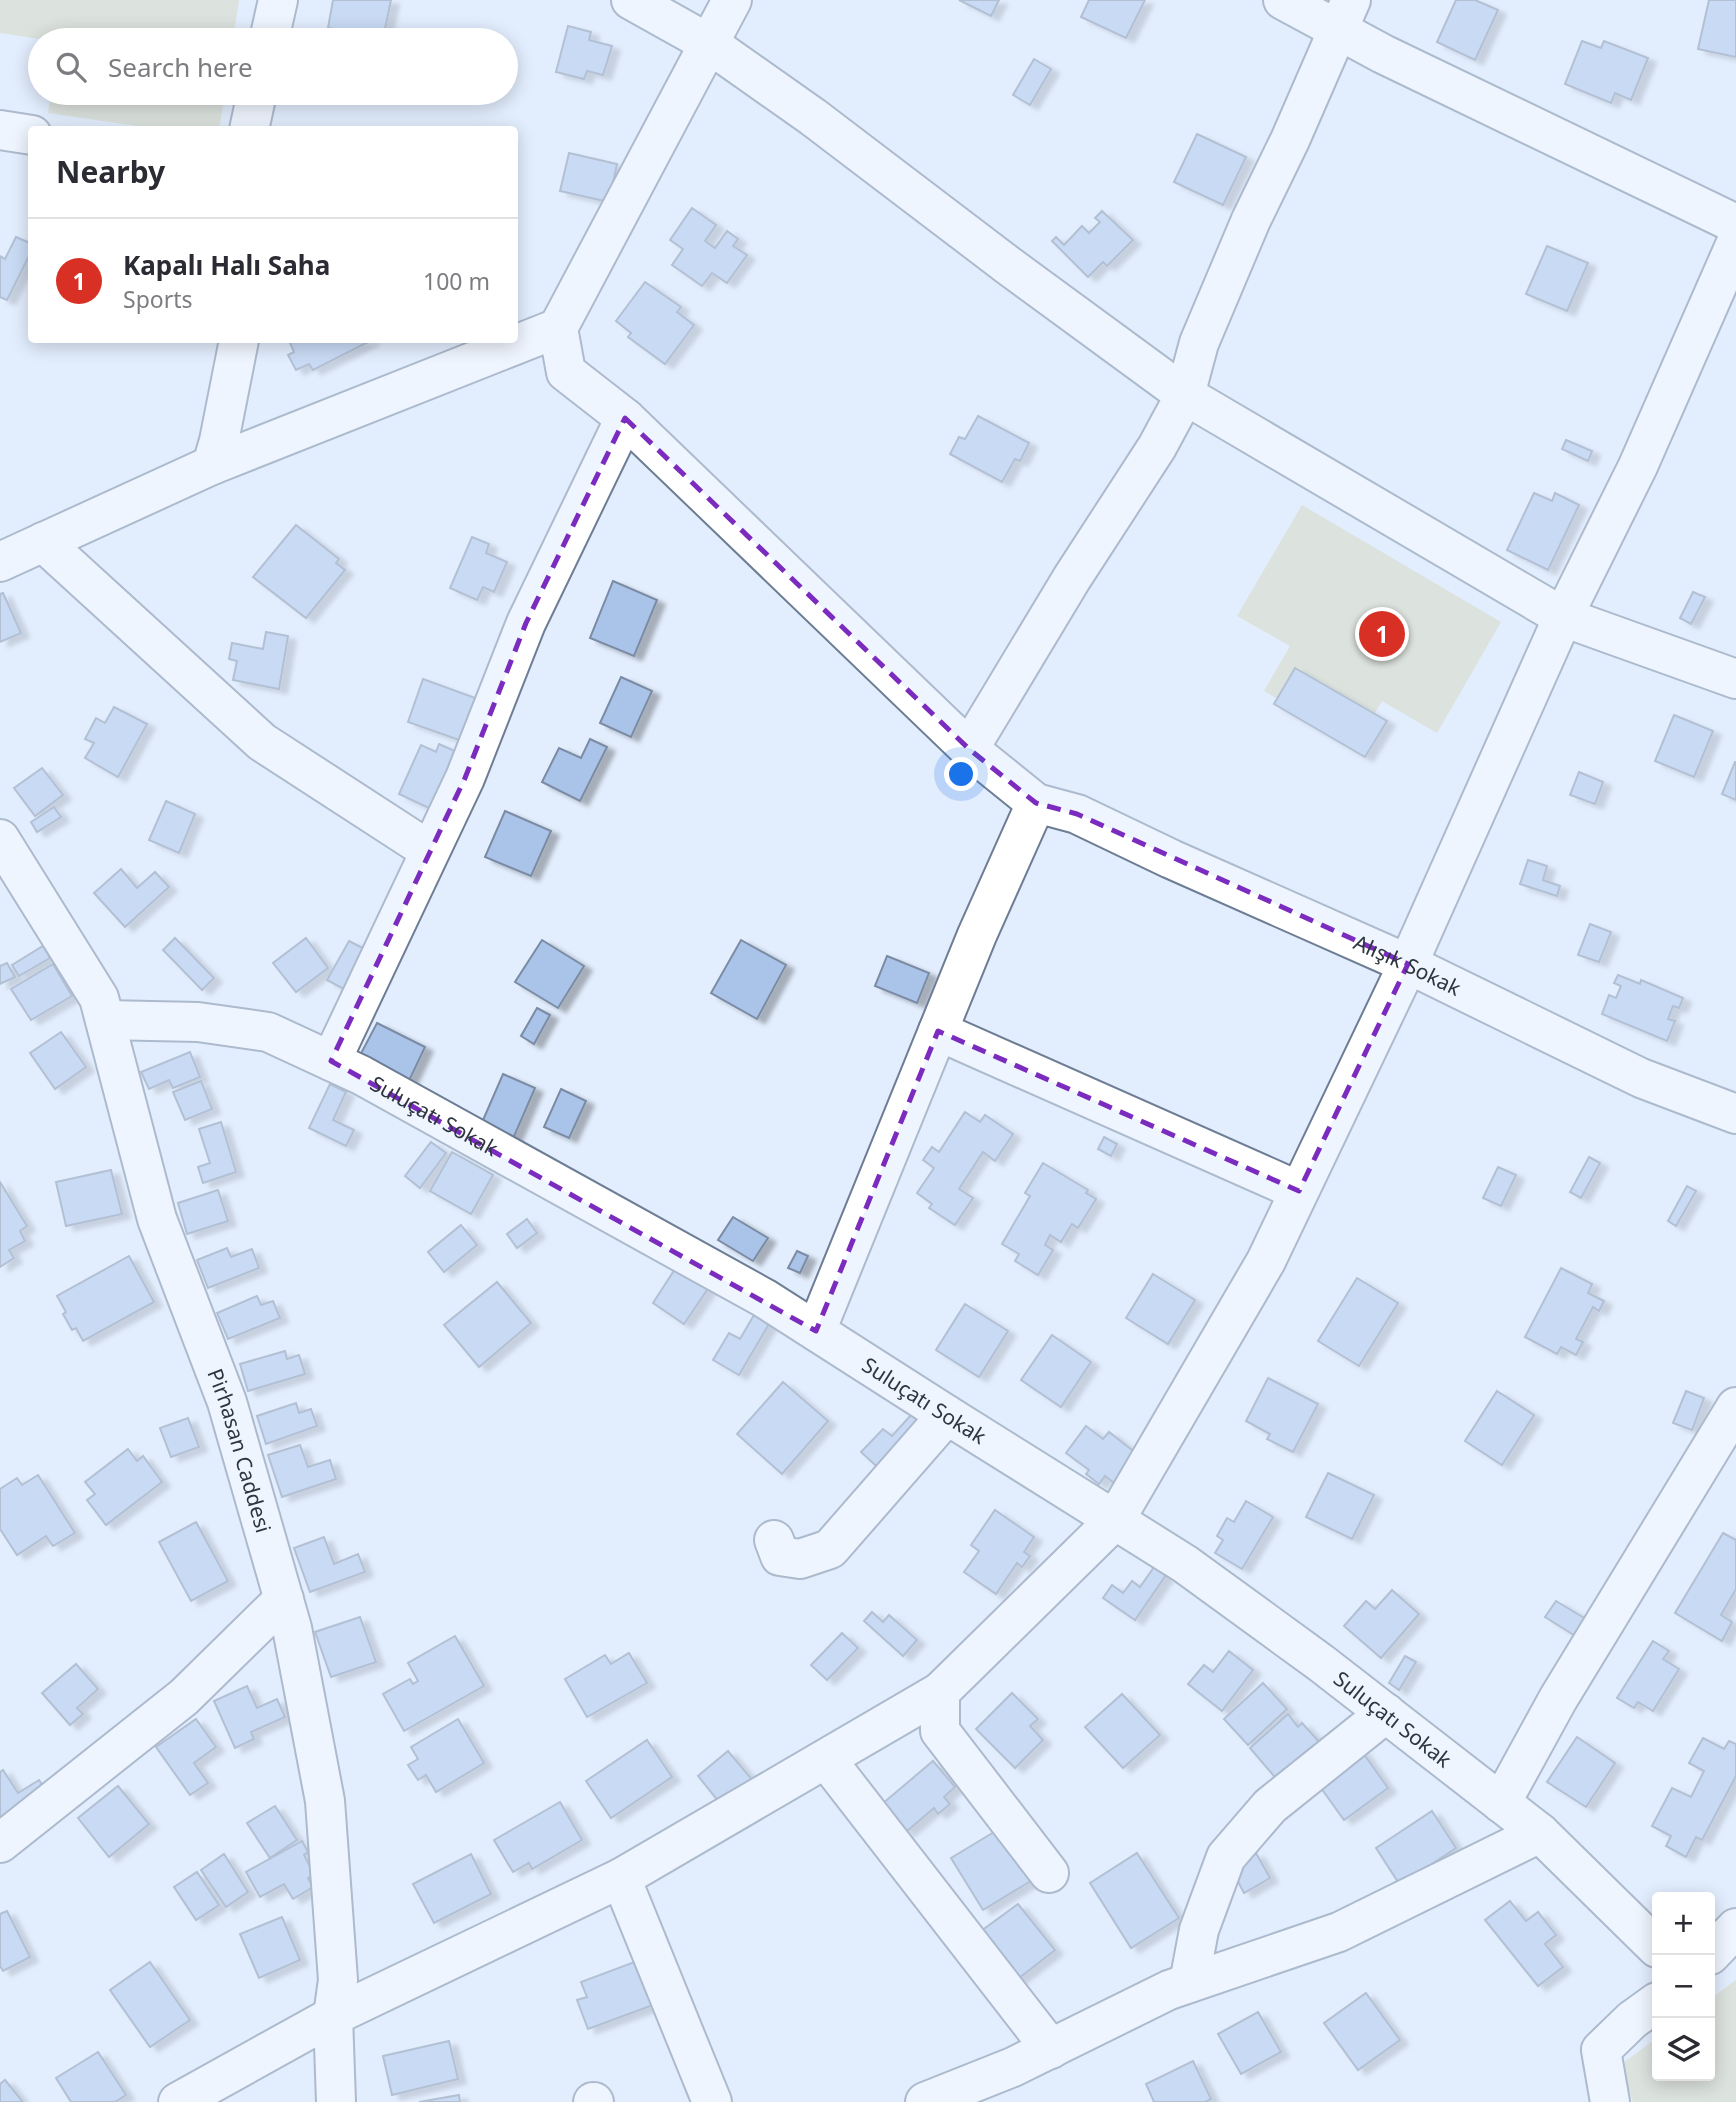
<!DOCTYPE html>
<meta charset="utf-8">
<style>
body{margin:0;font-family:"Noto Sans",sans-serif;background:#f7f7f7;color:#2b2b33}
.controls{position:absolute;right:21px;bottom:21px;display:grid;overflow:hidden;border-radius:7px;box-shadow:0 4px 18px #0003}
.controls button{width:63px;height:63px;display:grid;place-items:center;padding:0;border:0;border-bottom:2px solid #e1e1e2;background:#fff;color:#2b2b33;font:35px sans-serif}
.you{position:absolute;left:962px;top:775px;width:24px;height:24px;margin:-18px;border:5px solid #fff;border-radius:50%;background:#1a73e8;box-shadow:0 0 0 10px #1a73e833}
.badge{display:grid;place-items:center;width:46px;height:46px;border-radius:50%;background:#d93025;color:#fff;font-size:23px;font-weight:700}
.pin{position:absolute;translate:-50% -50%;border:4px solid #fff;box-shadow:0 2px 7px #0006}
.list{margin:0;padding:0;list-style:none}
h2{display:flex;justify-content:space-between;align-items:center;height:91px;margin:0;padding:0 28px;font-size:30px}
h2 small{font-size:23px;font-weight:400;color:#7c7c81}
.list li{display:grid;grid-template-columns:46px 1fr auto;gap:21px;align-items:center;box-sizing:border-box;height:126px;padding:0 28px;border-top:2px solid #e1e1e2}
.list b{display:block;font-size:26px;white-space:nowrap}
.list p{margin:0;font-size:23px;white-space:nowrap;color:#7c7c81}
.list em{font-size:23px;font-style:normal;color:#7c7c81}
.icon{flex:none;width:38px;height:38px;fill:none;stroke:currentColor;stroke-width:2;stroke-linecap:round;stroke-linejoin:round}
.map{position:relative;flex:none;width:1736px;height:2102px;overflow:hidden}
.search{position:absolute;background:#fff;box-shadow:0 4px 18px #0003;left:28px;top:28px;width:490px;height:77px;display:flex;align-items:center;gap:18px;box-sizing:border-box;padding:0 24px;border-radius:38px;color:#7c7c81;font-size:26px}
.panel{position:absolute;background:#fff;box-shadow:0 4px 18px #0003;left:28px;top:126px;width:490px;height:217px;border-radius:7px}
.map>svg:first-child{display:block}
.green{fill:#d4d5b6}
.building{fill:#aac3e8;stroke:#7a8ba3;stroke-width:2;filter:url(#shadow)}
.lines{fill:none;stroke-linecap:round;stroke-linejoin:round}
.minor-casing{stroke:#6c7d94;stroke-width:42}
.minor{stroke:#fff;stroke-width:38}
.marked{fill:none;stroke:#7b2cbf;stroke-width:5;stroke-dasharray:14 9;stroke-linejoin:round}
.labels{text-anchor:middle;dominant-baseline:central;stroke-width:6;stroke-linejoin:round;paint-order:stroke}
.street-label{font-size:21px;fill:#2d353f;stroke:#fff}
</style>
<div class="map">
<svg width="1736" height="2102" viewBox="0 0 1736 2102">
<defs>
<filter id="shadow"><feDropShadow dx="8" dy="4.5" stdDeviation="2" flood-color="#0004"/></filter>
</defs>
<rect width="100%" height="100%" fill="#e2edfd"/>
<g class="green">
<polygon points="0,0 239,0 233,40 47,40 0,33"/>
<polygon points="51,93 225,93 219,130 158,129 48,113"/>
<polygon points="1302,505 1501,622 1437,733 1382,701 1356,745 1264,691 1290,646 1237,616"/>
<polygon points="1736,1980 1736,2102 1633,2102 1620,2065 1657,2038 1657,2076 1710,2076 1710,1999"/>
</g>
<g class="building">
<polygon points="333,0 391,0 383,38 328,28"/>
<polygon points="959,0 999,0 991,16"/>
<polygon points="1089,0 1145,0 1126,38 1081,17"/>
<polygon points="1456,0 1475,0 1498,10 1475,60 1437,42"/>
<polygon points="1709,0 1736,0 1736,57 1698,49"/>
<polygon points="568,26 591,32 589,40 612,46 603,75 587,71 584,79 556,72"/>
<polygon points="309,35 326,39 325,40 308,40"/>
<polygon points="1582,41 1601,48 1604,41 1648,58 1631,100 1615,93 1611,103 1565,84"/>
<polygon points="1034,59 1051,69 1030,105 1013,95"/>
<polygon points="1197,134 1246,157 1223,205 1174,182"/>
<polygon points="569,153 617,164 609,202 560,191"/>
<polygon points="692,208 716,225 705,241 715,248 727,231 738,239 733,246 747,255 727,283 712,273 702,286 672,265 683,249 670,240"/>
<polygon points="1102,211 1133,240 1107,266 1103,262 1088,277 1052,241 1056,237 1064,245 1082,226 1089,233 1100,222 1095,218"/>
<polygon points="16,237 32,244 32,250 7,300 0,297 0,256 5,259"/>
<polygon points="1547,246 1588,263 1567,311 1526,294"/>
<polygon points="645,282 681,307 677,312 694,325 665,364 628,337 631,333 616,321"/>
<polygon points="296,340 372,340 313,370 309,364 296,370 288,355 294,352 290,343"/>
<polygon points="978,416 1029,443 1020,461 1015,459 1002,482 950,454 959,437 965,439"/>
<polygon points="1566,440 1592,451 1588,461 1562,449"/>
<polygon points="1534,493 1552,501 1555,493 1579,505 1548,570 1507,550"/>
<polygon points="296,525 339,559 336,563 345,570 306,618 253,577"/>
<polygon points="472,537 489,544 486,553 507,562 494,592 483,587 477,600 450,588"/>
<polygon points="613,581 657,600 634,656 590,638"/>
<polygon points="1693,592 1705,597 1691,624 1680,618"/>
<polygon points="3,593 21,633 0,642 0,594"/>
<polygon points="266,632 288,636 279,689 233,680 237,661 229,659 232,643 263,649"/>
<polygon points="1295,668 1387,721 1365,757 1274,704"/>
<polygon points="621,677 652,691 631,737 600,723"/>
<polygon points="423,679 478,699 462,741 408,722"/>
<polygon points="114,707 147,724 118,777 85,758 94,743 85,739 96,718 105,723"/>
<polygon points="1674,715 1713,731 1694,777 1655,761"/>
<polygon points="590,739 607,747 580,801 542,782 559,748 581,758"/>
<polygon points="439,744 457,752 446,816 399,794 421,745 436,752"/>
<polygon points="1735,762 1736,762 1736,800 1722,794"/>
<polygon points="42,768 63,795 35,816 14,788"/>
<polygon points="1579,772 1603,782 1595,804 1570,795"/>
<polygon points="166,801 195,814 179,853 149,840"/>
<polygon points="54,807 61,817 37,832 31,822"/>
<polygon points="505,811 551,831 531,876 485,857"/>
<polygon points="1528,860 1547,866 1543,880 1560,886 1557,896 1520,884"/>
<polygon points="121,869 137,888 155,872 169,887 125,927 94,893"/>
<polygon points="1590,924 1611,932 1599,962 1578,955"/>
<polygon points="175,938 214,978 202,990 163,950"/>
<polygon points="306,938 328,968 296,992 273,963"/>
<polygon points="542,940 584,966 558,1008 515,982"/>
<polygon points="741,940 786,965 757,1019 711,993"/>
<polygon points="349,941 374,954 353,994 327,980"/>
<polygon points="43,946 50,958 19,976 12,965"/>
<polygon points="887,956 929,973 917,1003 875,986"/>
<polygon points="7,963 15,977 0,984 0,966"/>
<polygon points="53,964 72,996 31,1020 11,989"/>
<polygon points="1618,975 1640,984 1641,980 1683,998 1679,1008 1673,1006 1668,1019 1675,1021 1667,1041 1602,1014 1609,995 1616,998 1621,986 1614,983"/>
<polygon points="537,1008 550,1015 534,1044 521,1036"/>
<polygon points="377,1023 425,1047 407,1085 357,1061"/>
<polygon points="61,1032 86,1067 55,1089 30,1053"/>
<polygon points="190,1052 200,1077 173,1088 169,1080 149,1089 141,1072"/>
<polygon points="503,1074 535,1088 512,1141 480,1127"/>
<polygon points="201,1081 212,1109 185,1120 173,1092"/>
<polygon points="330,1084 346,1092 333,1120 354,1130 346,1146 309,1128"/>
<polygon points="561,1089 586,1101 569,1138 544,1127"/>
<polygon points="965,1112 980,1122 985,1115 1013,1134 995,1161 983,1152 959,1189 973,1198 955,1225 929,1208 932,1204 917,1193 934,1168 923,1160 932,1147 939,1152"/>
<polygon points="221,1122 236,1172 203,1183 198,1167 210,1163 199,1129"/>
<polygon points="1104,1137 1117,1144 1111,1156 1098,1149"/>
<polygon points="431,1142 446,1153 420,1188 405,1176"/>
<polygon points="452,1152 493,1175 471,1214 430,1191"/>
<polygon points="1589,1157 1600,1163 1581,1198 1570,1192"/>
<polygon points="1043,1163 1088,1190 1086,1193 1096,1199 1078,1228 1072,1224 1061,1242 1050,1235 1045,1245 1053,1250 1038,1275 1015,1261 1019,1254 1002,1244 1030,1196 1025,1193"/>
<polygon points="1498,1167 1516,1175 1501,1206 1483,1198"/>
<polygon points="111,1170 122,1214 66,1226 56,1182"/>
<polygon points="0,1182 27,1226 20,1231 25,1241 9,1250 14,1258 0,1267"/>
<polygon points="1687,1186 1696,1191 1676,1226 1668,1221"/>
<polygon points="218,1190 228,1221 187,1234 178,1203"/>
<polygon points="733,1217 768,1238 753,1261 718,1240"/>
<polygon points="527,1219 537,1233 517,1248 507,1234"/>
<polygon points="461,1225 477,1245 444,1272 428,1252"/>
<polygon points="227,1248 231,1257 252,1249 259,1268 208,1288 197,1260"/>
<polygon points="797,1251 808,1256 800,1273 788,1268"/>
<polygon points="129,1256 154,1302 83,1341 76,1328 72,1330 63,1314 66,1312 57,1296"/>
<polygon points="677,1266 709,1287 684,1324 653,1303"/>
<polygon points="1561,1268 1592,1284 1588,1293 1604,1301 1599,1311 1593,1307 1576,1339 1583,1342 1576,1355 1561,1347 1557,1354 1525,1337"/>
<polygon points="1153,1274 1195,1300 1168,1344 1126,1318"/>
<polygon points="1357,1278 1398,1303 1359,1366 1318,1341"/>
<polygon points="497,1282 531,1323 479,1367 444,1325"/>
<polygon points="257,1296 261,1305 273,1301 280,1318 228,1339 217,1313"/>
<polygon points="965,1304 1008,1331 979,1377 936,1350"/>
<polygon points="754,1315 769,1324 739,1375 713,1360 729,1333 740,1339"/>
<polygon points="1052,1335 1091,1362 1061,1407 1021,1380"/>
<polygon points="285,1351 287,1359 299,1355 305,1374 248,1391 240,1364"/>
<polygon points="1268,1378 1318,1404 1293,1452 1267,1439 1270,1434 1246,1421"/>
<polygon points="783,1382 828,1421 782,1474 737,1434"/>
<polygon points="1497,1391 1534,1415 1502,1465 1465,1441"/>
<polygon points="1686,1391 1704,1398 1692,1430 1673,1423"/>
<polygon points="296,1403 299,1413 311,1409 317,1426 266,1444 257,1416"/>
<polygon points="912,1414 927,1428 884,1473 861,1452 883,1429 892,1436"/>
<polygon points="188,1418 199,1447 171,1457 160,1428"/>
<polygon points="1086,1426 1103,1439 1109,1432 1146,1461 1123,1490 1105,1476 1099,1484 1086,1474 1089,1470 1066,1453"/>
<polygon points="300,1445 308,1467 330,1460 336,1479 282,1497 268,1455"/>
<polygon points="128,1449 137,1461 143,1456 162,1482 106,1525 87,1500 95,1494 85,1482"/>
<polygon points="1328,1473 1374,1495 1352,1539 1306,1517"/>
<polygon points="38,1475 75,1533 53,1546 46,1536 17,1555 0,1529 0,1489 17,1478 22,1485"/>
<polygon points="1246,1501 1273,1517 1242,1569 1215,1553 1223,1540 1217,1536 1227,1518 1234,1522"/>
<polygon points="995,1510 1034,1537 1024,1552 1030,1556 1022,1567 1017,1563 996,1594 964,1572 979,1551 971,1545"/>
<polygon points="196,1522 228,1581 191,1601 159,1542"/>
<polygon points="1723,1533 1736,1540 1736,1589 1721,1615 1732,1622 1722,1641 1675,1613"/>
<polygon points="324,1537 334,1564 358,1554 365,1572 310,1592 294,1548"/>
<polygon points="1154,1567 1166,1575 1135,1620 1103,1598 1112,1585 1123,1593 1132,1581 1140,1587"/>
<polygon points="1392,1590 1419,1614 1381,1658 1344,1626 1366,1601 1375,1609"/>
<polygon points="1556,1601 1596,1625 1585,1642 1545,1617"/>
<polygon points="872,1612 883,1622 889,1615 917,1640 903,1656 864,1621"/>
<polygon points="360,1617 376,1662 331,1677 315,1632"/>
<polygon points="842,1633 858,1648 827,1680 811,1665"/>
<polygon points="455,1636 484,1686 404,1731 383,1694 410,1679 413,1684 418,1681 408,1663"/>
<polygon points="1653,1641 1669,1651 1663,1659 1679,1669 1653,1711 1638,1702 1634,1708 1617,1698"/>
<polygon points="1229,1651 1253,1670 1222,1711 1188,1684 1204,1665 1213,1672"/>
<polygon points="629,1653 647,1683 587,1717 565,1679 605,1655 611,1664"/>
<polygon points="1405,1656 1416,1662 1399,1690 1389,1683"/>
<polygon points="76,1664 98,1689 77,1708 83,1714 70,1725 42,1693"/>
<polygon points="1263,1683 1287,1709 1248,1745 1224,1719"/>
<polygon points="247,1686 257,1708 277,1699 285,1717 251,1732 254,1739 235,1748 214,1701"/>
<polygon points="1012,1693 1038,1719 1030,1726 1043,1740 1015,1768 976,1729"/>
<polygon points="1122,1694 1160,1735 1123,1768 1085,1727"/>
<polygon points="1288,1714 1298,1727 1302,1723 1322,1745 1280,1783 1250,1748"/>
<polygon points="196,1719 216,1747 194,1763 208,1783 190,1795 156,1747"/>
<polygon points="458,1719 484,1763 436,1792 426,1775 418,1780 408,1765 418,1759 411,1747"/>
<polygon points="1577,1737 1615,1763 1586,1807 1547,1782"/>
<polygon points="1703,1738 1724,1749 1729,1741 1736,1744 1736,1776 1702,1840 1696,1837 1686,1857 1666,1846 1671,1836 1652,1826 1672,1788 1691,1797 1704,1771 1689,1763"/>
<polygon points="647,1740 672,1777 611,1818 586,1781"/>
<polygon points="1361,1750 1388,1788 1344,1820 1316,1781"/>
<polygon points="728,1751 758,1787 727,1812 698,1776"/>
<polygon points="933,1761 955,1787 944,1797 950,1804 938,1814 934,1808 906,1832 882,1804"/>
<polygon points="3,1770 18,1793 39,1780 51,1798 0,1831 0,1772"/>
<polygon points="118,1786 149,1824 109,1857 78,1818"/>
<polygon points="560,1802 582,1840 532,1869 529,1863 513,1872 494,1840"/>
<polygon points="275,1806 297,1840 270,1858 247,1823"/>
<polygon points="1432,1811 1456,1848 1400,1885 1376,1848"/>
<polygon points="999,1829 1034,1879 983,1910 951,1858"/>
<polygon points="302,1841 308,1852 304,1855 314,1874 308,1878 313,1887 293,1899 284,1884 260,1897 246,1872"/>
<polygon points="1137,1853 1179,1918 1131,1948 1090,1883"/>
<polygon points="1256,1853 1270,1878 1244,1893 1230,1866"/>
<polygon points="224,1854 248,1892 226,1907 201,1870"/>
<polygon points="471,1854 491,1894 434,1923 413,1884"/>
<polygon points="197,1872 219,1905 196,1920 174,1887"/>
<polygon points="1510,1901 1526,1921 1538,1912 1556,1935 1545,1944 1563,1967 1538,1986 1485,1920"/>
<polygon points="1018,1904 1055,1950 1014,1982 977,1934"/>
<polygon points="7,1911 30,1957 3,1971 0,1966 0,1914"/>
<polygon points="282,1917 300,1960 259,1978 240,1934"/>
<polygon points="645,1958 653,2005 588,2029 577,2000 587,1997 581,1982"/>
<polygon points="150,1962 190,2020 150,2047 110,1990"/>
<polygon points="1366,1993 1400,2040 1358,2070 1324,2023"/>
<polygon points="1258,2012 1281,2052 1241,2074 1218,2034"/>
<polygon points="449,2041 458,2079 392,2095 383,2056"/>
<polygon points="98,2052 126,2095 115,2102 71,2102 56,2078"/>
<polygon points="1193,2061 1211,2099 1205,2102 1154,2102 1146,2084"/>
<polygon points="5,2080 23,2102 0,2102 0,2084"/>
<polygon points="459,2095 460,2102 419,2102"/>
</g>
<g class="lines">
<defs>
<g id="minor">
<polyline points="631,0 708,43 813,117 1009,266 1185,395 1563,617 1736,679"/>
<path id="s1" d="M732,0L558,328L566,372L625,418L969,749L1036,803L1077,814L1171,859L1408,964L1641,1078L1736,1114"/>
<polyline points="1283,0 1383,54 1736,224"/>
<polyline points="269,40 278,0"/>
<polyline points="0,130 32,135"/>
<polyline points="249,130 257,93"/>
<polyline points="212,465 219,441 239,340"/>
<polyline points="43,542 262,742 430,851"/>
<polyline points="0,562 212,465 558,328"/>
<polyline points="969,749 1072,578 1157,447 1185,395 1199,343 1251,220 1290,140 1351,0"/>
<path id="s2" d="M0,839L99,998L157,1219L227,1402L292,1628L325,1801L338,1980L333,2016L336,2102"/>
<path id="s3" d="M105,1020L198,1022L268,1032L361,1075L764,1298L947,1415L1185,1564L1321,1663L1540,1833L1657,1948"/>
<polyline points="938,1031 1299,1191"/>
<polyline points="331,1061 465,778 526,623 625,418"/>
<polyline points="816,1331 977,935 1036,803"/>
<polyline points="774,1540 780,1556 800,1559 830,1549 947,1415"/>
<polyline points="826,1759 1051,2049"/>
<polyline points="1501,1803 1558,1699 1736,1407"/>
<polyline points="0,1843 184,1697 284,1599"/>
<polyline points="1049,1873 940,1731 940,1692 1115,1520 1266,1261 1408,964 1563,617 1638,466 1736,243"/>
<polyline points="1710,1955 1736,1928"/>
<polyline points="1189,1983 1199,1930 1226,1857 1270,1806 1386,1713"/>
<polyline points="178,2102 333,2016 621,1878"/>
<polyline points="593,2102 594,2102"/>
<polyline points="712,2102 621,1878 940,1692"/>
<polyline points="925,2102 1013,2067 1169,1990 1339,1932 1540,1833"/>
<polyline points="1610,2102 1601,2050 1632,2020 1657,2002"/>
</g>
</defs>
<use href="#minor" class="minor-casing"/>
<use href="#minor" class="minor"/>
</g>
<path d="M0 0H1736V2102H0ZM625,418L969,749L1036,803L1077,814L1408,964L1299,1191L938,1031L816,1331L331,1061L465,778L526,623Z" fill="#e2edfd" fill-opacity=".55" fill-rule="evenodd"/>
<path class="marked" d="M625,418L969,749L1036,803L1077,814L1408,964L1299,1191L938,1031L816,1331L331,1061L465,778L526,623Z"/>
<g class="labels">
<g class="street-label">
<text stroke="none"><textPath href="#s1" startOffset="1460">Alışık Sokak</textPath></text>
<text stroke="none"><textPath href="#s3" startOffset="350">Suluçatı Sokak</textPath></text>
<text stroke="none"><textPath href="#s3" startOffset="917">Suluçatı Sokak</textPath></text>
<text stroke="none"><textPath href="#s2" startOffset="662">Pirhasan Caddesi</textPath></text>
<text stroke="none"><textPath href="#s3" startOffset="1484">Suluçatı Sokak</textPath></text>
</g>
</g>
</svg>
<div class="controls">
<button>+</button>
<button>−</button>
<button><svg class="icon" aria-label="layers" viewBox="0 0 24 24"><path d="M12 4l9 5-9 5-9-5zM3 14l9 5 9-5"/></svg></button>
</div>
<div class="you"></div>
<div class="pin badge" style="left:1382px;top:634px">1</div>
<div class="search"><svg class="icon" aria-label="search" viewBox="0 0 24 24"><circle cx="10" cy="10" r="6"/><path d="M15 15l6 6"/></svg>Search here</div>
<section class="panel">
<h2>Nearby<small></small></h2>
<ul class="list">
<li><span class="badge">1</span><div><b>Kapalı Halı Saha</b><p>Sports</p></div><em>100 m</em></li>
</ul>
</section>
</div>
